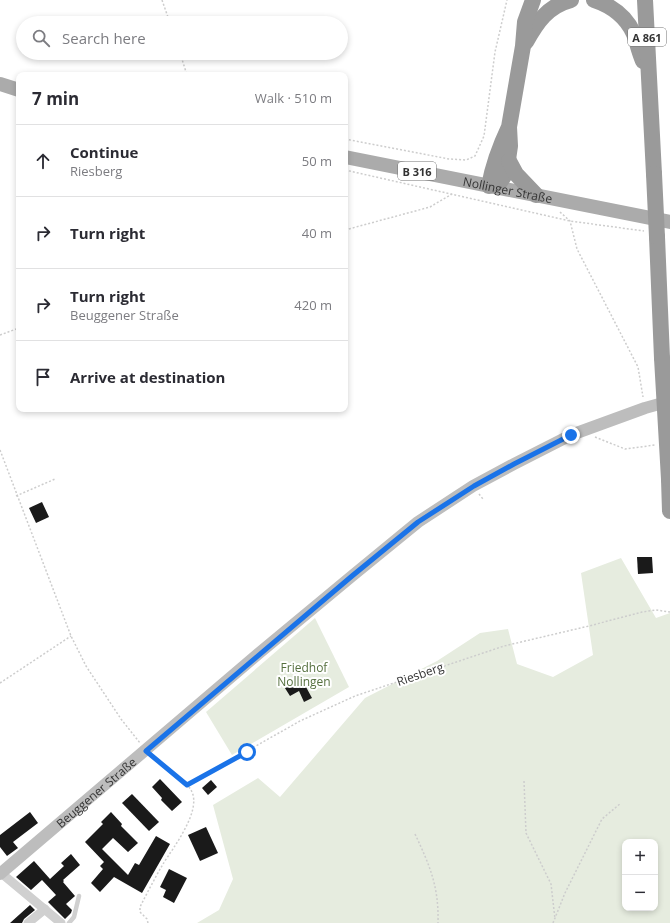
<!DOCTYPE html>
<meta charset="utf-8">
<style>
body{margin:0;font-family:"Open Sans",sans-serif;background:#f2f2f3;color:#2b2b33}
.controls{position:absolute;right:12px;bottom:12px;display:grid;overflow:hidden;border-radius:8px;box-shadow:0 2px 6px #0003}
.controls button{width:36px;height:36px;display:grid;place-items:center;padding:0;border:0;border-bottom:1px solid #e1e1e2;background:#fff;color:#2b2b33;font:20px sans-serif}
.stop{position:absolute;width:12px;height:12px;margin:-9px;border:3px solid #1a73e8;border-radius:50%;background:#fff}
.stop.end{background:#1a73e8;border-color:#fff;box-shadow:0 1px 4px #0008}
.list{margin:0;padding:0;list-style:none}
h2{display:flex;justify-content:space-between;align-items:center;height:52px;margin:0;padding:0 16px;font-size:17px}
h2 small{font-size:13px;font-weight:400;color:#7c7c81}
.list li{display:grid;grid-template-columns:26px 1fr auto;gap:12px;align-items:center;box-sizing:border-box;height:72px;padding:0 16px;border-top:1px solid #e1e1e2}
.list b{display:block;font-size:15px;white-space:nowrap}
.list p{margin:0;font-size:13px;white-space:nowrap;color:#7c7c81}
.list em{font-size:13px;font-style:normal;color:#7c7c81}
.icon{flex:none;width:22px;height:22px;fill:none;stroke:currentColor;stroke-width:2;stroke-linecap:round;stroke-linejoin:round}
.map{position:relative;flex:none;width:670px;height:923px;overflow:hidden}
.search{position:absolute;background:#fff;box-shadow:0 2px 6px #0003;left:16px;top:16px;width:332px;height:44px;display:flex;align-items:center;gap:10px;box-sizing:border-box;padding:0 14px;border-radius:22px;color:#7c7c81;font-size:15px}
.panel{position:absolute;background:#fff;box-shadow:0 2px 6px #0003;left:16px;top:72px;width:332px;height:340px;border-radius:8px}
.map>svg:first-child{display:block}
.green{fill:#e6ecdf;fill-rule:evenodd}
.building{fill:#1a1a1a}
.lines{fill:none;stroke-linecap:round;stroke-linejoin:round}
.path{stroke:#cdcdcd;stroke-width:1.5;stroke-dasharray:2 2;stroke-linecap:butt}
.lane{stroke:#d0d0d0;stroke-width:4.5}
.street{stroke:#d0d0d0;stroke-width:9}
.secondary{stroke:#bdbdbd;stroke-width:12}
.primary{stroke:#ababab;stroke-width:14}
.highway{stroke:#9a9a9a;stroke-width:16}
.highway-bridge{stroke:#9a9a9a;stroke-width:16}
.route{stroke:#1a73e8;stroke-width:5}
.labels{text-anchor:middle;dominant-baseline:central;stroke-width:4;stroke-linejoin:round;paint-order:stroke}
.shield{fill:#fff;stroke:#707070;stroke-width:1}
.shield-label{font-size:11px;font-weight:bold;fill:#333}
.street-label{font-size:12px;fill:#333;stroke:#fff}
.park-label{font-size:12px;fill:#56703f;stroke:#fff}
</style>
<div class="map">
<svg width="670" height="923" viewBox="0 0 670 923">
<rect width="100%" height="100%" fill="#fff"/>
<g class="green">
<path d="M621,558L656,618L670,613V923H197L219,910L233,879L213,805L258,778L280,797L365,698L437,661L480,633L508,629L517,664L553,677L593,655L581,573ZM625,842H655V908H625Z"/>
<polygon points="315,618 349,687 232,755 206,712"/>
</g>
<g class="building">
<polygon points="42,502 49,517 36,523 29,508"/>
<polygon points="637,557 652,557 653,573 638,574"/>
<polygon points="300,676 312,698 304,702 299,691 290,696 283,685"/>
<polygon points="160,779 182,802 172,811 161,800 162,798 152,787"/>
<polygon points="211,780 217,787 208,795 202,788"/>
<polygon points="132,794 159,822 149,831 122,803"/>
<polygon points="30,812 38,823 13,842 18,848 7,856 0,847 0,835"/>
<polygon points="111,812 122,824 121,826 138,843 128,852 113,838 102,849 128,875 135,863 139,865 156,836 170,844 142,893 114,877 100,892 91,883 103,869 100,866 104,862 85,842 103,824 101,822"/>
<polygon points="206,827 218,853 200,861 188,835"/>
<polygon points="71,854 80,865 63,880 64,881 63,882 75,896 66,904 72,910 71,913 65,919 48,902 56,895 42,880 31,890 16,877 34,861 50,879 64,866 61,863"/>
<polygon points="169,869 187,878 174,903 163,897 166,890 160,887"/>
<polygon points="30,905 35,910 24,919 22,923 10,923"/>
</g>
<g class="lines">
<g class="path">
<polyline points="162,0 170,23"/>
<polyline points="180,53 187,75"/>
<polyline points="345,139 449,159 466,160 475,156 484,136 495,52 507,0"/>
<polyline points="345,170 570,221 644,231"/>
<polyline points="560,212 570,221 577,249 638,367 643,397"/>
<polyline points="345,230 430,207 452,194"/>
<polyline points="0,335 19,328"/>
<polyline points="595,437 625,449 655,445"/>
<polyline points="0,450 71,636 86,666 121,719 140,743"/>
<polyline points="479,494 483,499"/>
<polyline points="16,496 55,479"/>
<polyline points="0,683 71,636"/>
<polyline points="524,781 526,833 551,884 555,919"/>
<polyline points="187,785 300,721 355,696 504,646 589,626 642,612 656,610 670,612"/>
<path d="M415,834C430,866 439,887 438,923"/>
<path d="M148,923L147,919L140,912V907C147,893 155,878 163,864C173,848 201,812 192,792C186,779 164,766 153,757"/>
<polyline points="553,923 565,893 602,819 621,803"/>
</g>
<polyline class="lane" points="69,923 74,917 79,896"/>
<g class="street">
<polyline points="1,873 61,923"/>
<polyline points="28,923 45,909"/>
</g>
<path class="secondary" id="s1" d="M0,874L258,654L352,576L418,522L473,486L514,464L571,435L645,408L670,401"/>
<g class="primary">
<polyline points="0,84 19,90"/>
<path id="s2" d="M345,157L670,222"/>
</g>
<g class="highway">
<path d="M594,0C612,6 626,16 634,34C637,42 639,52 643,61"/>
<polyline points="645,0 654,174"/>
<path d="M526,42C537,22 548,6 571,0"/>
<path d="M509,127C500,146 493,165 489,186L500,182L506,173L510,146L509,127L523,46L525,22L533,0"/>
<polyline points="509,161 516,174 536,195"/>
<polyline points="657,237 662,358"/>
<polyline points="669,479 670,511"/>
</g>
<g class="highway-bridge">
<polyline points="654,174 657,237"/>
<polyline points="662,358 669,479"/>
</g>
</g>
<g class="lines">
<polyline class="route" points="247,752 187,785 146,751 352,576 418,522 474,486 514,464 571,435"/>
</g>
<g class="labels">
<g class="shield">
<rect x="628" y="28" width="38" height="18" rx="3"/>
<rect x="398" y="162" width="38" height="18" rx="3"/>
</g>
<g class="shield-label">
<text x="647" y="37">A 861</text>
<text x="417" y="171">B 316</text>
</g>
<g class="street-label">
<text stroke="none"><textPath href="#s2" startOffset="166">Nollinger Straße</textPath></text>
<text transform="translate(420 674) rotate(-19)">Riesberg</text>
<text stroke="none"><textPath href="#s1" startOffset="126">Beuggener Straße</textPath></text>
</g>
<g class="park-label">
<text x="304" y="667">Friedhof<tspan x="304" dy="14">Nollingen</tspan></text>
</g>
</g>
</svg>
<div class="controls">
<button>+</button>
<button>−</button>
</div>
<div class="stop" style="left:247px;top:752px"></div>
<div class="stop end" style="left:571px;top:435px"></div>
<div class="search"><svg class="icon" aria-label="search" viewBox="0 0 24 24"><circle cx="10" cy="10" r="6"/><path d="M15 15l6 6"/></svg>Search here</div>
<section class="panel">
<h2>7 min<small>Walk · 510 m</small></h2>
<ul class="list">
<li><svg class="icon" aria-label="ahead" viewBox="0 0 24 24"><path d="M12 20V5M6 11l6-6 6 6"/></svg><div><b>Continue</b><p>Riesberg</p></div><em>50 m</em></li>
<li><svg class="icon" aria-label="right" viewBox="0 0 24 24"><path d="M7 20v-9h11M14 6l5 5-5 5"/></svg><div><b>Turn right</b></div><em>40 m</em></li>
<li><svg class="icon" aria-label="right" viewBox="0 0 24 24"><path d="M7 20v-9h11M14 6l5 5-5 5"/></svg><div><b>Turn right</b><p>Beuggener Straße</p></div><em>420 m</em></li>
<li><svg class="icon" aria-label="arrive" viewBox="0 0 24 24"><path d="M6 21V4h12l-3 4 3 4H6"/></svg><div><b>Arrive at destination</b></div></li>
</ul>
</section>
</div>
